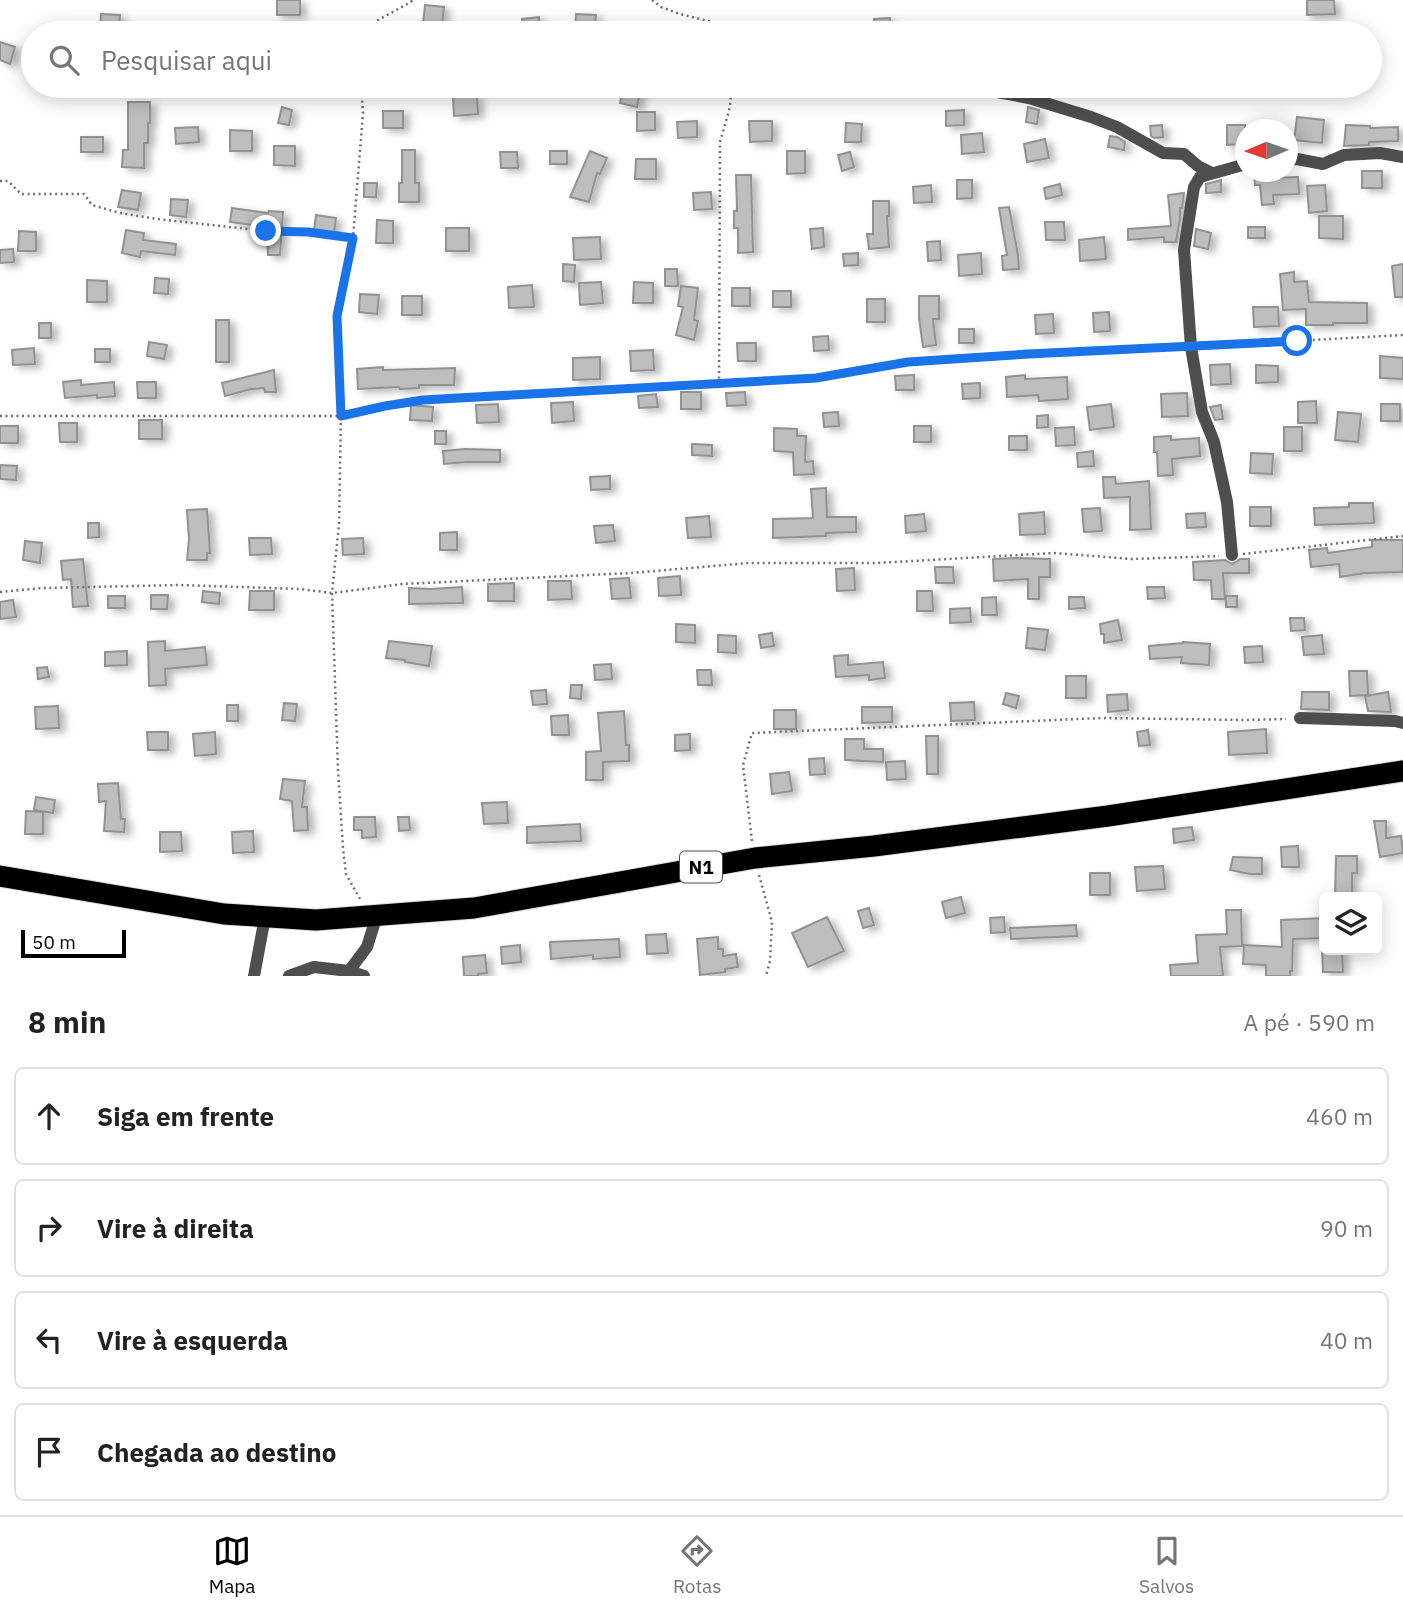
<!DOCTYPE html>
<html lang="pt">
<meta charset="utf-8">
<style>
body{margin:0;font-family:"IBM Plex Sans",sans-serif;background:#f6f6f6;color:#222}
.controls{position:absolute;right:21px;bottom:21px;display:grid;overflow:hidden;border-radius:10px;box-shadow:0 4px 18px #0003}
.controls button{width:63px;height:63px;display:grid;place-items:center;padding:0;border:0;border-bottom:2px solid #e0e0e0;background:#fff;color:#222;font:35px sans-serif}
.compass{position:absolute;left:1235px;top:119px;width:63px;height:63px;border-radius:50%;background:#fff;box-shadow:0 4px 18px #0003;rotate:268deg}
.scale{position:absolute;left:21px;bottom:18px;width:105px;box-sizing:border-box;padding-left:7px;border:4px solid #000;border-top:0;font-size:19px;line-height:24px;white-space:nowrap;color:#000;-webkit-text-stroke:5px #fff;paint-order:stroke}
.stop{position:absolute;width:21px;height:21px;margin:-16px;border:5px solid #1a73e8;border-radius:50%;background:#fff}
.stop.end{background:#1a73e8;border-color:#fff;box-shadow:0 2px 7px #0008}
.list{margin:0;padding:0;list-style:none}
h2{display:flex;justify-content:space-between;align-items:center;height:91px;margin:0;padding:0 28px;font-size:30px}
h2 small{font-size:23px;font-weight:400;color:#767676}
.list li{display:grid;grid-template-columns:46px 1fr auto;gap:21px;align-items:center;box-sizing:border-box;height:98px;margin:0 14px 14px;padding:0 14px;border:2px solid #e0e0e0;border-radius:10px}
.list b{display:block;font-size:26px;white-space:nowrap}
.list em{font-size:23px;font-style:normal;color:#767676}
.icon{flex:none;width:38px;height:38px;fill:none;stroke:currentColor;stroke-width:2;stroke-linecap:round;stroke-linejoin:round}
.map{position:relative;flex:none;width:1403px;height:976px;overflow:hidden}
.search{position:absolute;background:#fff;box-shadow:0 4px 18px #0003;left:21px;right:21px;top:21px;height:77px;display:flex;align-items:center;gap:18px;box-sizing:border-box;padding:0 24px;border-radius:38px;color:#767676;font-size:26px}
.sheet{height:539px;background:#fff}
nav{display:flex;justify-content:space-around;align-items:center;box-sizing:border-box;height:98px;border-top:2px solid #e0e0e0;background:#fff;font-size:19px;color:#767676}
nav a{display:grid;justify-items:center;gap:4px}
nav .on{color:#000}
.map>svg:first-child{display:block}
.building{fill:#bebebe;stroke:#929292;stroke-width:2;filter:url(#shadow)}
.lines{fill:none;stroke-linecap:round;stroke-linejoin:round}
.highway-casing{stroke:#dbdbdb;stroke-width:23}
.path{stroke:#707070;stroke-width:2.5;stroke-dasharray:2 3.5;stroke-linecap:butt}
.street{stroke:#4e4e4e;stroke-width:12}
.highway{stroke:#000;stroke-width:21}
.route{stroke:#1a73e8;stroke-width:9}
.labels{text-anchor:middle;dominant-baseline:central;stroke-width:6;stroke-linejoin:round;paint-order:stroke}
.shield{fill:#fff;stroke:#4c4c4c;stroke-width:2}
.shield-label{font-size:19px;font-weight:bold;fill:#000}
</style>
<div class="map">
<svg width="1403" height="976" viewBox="0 0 1403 976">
<defs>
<filter id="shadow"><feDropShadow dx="6" dy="3.5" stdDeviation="3.5" flood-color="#0004"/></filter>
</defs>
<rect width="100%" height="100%" fill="#fff"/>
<g class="building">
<rect x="277" y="0" width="23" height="15"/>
<polygon points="1307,0 1334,0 1335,14 1307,15"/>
<polygon points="425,5 444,7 442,26 423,24"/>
<polygon points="101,14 120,15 119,32 100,30"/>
<polygon points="576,14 596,15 594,32 575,30"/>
<polygon points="539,17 540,31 523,33 522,19"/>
<polygon points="890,18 891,33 875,33 874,19"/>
<polygon points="0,42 15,47 10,64 0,60"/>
<polygon points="623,88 640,92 637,107 620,103"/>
<polygon points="477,96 478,114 454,116 453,97"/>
<polygon points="128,102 150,102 150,123 148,123 148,143 144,143 144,168 122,167 123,150 128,150"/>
<polygon points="282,107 292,110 289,125 278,123"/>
<polygon points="1028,107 1039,110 1037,124 1026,122"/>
<polygon points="964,110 964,125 946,126 946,111"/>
<rect x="383" y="111" width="20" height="17"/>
<polygon points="637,112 655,112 655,130 637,131"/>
<polygon points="1297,117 1324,120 1322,143 1294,140"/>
<polygon points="697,121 697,137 678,138 677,122"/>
<polygon points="749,121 772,121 772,141 750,142"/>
<polygon points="846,123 862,124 861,142 845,142"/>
<polygon points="1162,125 1163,137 1154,138 1151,136 1150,126"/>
<polygon points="1227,125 1245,125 1245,144 1227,145"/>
<polygon points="1346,125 1370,126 1370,128 1398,127 1398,141 1369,142 1369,145 1344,146"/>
<polygon points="198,127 199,142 176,144 175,128"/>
<polygon points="230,130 252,131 252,151 230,151"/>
<polygon points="982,133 984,152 962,154 961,135"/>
<polygon points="1110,136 1117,137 1125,142 1124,150 1108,147"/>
<rect x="81" y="137" width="22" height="15"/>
<polygon points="1045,139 1049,158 1027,162 1024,144"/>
<polygon points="274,146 295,146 295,166 274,165"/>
<polygon points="402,150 415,150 415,183 419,183 419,202 399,202 399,183 402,183"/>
<rect x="550" y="151" width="17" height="13"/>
<polygon points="590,151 607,158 600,174 597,173 589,202 570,197"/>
<polygon points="787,151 805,151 805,173 787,174"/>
<polygon points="500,152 517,152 518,168 501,168"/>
<polygon points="850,152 854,167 842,171 838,155"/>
<polygon points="636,159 656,159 656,179 635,179"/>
<rect x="1362" y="171" width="20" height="17"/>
<polygon points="1269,173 1269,178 1298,177 1299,194 1273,195 1274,204 1262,205 1260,185 1255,185 1254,174"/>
<polygon points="736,175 751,175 753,252 738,253 738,228 734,228 734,211 737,211"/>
<polygon points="957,180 972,180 972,198 957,199"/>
<polygon points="1221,180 1221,192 1206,193 1206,184"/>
<polygon points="364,183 377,183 376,197 364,197"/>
<polygon points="1060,184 1062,195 1046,199 1044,188"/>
<polygon points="931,185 932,202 914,203 913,187"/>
<polygon points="1325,185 1327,211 1309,213 1307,186"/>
<polygon points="122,190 141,193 138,210 118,207"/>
<polygon points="711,192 712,209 694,210 693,193"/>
<polygon points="1184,193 1182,208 1180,208 1180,218 1176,242 1164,242 1164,237 1128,240 1128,229 1171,226 1168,195"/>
<polygon points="171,199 188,200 186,217 170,215"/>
<polygon points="873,201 889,201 889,216 887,216 889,247 869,249 867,234 873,234"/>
<polygon points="1009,207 1018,255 1019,269 1003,270 1002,256 1007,255 999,208"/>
<polygon points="232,208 268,213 269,211 283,212 280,255 268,255 267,227 230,222"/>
<polygon points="316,215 336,218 334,233 314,230"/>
<polygon points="1319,216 1343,216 1343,239 1319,238"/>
<polygon points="377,220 393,221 393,243 376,243"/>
<polygon points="1045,222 1064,222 1065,240 1046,240"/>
<rect x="1248" y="227" width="17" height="11"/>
<rect x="446" y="228" width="23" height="23"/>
<polygon points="823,228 824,247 812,249 810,229"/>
<polygon points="1196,229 1211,233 1208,249 1194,246"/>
<polygon points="126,230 144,233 143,240 176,244 175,255 141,251 140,257 122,253"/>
<polygon points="19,231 36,232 36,251 18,251"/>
<polygon points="600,237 601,259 574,260 573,238"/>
<polygon points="1104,237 1106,259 1080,261 1079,240"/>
<polygon points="940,241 941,260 928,261 927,242"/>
<polygon points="13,249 14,262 0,263 0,250"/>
<polygon points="858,253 858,265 844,266 843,254"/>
<polygon points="981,253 982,274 959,276 958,255"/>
<polygon points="563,264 575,265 574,282 563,281"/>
<polygon points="1403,264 1403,297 1395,297 1392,266"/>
<polygon points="665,269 677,269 678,286 665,286"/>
<polygon points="1294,272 1294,282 1307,281 1309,302 1367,303 1367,323 1333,323 1333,325 1306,325 1306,309 1283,310 1280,274"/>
<polygon points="155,278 169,279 168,294 154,293"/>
<polygon points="87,280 107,281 107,302 87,302"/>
<polygon points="601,282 603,303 580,305 579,283"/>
<polygon points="634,282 653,283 653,303 633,303"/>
<polygon points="532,285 534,307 509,308 508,287"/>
<polygon points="681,286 698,288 694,320 698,321 694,340 676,335 683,307 678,306"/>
<rect x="732" y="288" width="18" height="18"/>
<rect x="773" y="291" width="18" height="16"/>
<polygon points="360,294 379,295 377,314 359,312"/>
<rect x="402" y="296" width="20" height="19"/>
<polygon points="919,296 939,296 939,319 933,319 936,345 923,347 919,318"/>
<rect x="867" y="299" width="18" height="23"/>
<polygon points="1253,307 1278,307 1279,326 1254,327"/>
<polygon points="1109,312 1110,331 1094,332 1093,313"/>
<polygon points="1053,314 1054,333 1036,334 1035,315"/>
<rect x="216" y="320" width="13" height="42"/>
<rect x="39" y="323" width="12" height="15"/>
<rect x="959" y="329" width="15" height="14"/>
<polygon points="828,336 829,350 814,351 813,337"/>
<polygon points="149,342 167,345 164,359 147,356"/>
<polygon points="737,343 756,343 756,361 738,361"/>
<polygon points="34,348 35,364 13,365 12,350"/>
<rect x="95" y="349" width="15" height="13"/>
<polygon points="653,350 654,370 631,371 630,351"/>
<polygon points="1380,356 1403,358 1403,379 1380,378"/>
<polygon points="600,357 600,379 573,380 573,358"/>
<polygon points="1230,364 1231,384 1211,385 1210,365"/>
<polygon points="1256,365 1278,366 1278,382 1256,383"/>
<polygon points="383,367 383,370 455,368 454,385 419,385 419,388 400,389 399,387 358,389 357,369"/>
<polygon points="274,370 276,392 265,392 264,388 251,389 225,396 222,383"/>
<polygon points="914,375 914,390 896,390 895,376"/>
<polygon points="1025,375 1025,379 1067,377 1068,399 1039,401 1038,395 1007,397 1006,377"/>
<polygon points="81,380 81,385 114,382 115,396 97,398 97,395 65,398 63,382"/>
<polygon points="137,382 156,382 156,398 138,398"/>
<polygon points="980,383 980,398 963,399 962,384"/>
<rect x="681" y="392" width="20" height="17"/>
<polygon points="745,392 746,405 727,406 726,393"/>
<polygon points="1187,393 1188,416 1162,417 1161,394"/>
<polygon points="656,394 658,407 639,408 638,396"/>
<polygon points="1316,401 1317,423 1298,423 1298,402"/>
<polygon points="573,402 574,421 552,423 551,403"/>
<polygon points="498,404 499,422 477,423 476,405"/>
<polygon points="1111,404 1114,427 1090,430 1087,407"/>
<rect x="1381" y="404" width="19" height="17"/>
<polygon points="411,405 433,407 432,421 410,420"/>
<polygon points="1221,405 1223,419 1215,420 1210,407"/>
<polygon points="838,412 839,426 824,427 823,413"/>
<polygon points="1338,412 1361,414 1358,442 1335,440"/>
<polygon points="1048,415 1048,427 1037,428 1037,416"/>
<rect x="139" y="420" width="23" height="19"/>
<polygon points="59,423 77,423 77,442 60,442"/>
<rect x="0" y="426" width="18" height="17"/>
<rect x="914" y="426" width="17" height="16"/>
<polygon points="1074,427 1075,445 1056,446 1055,428"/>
<rect x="1284" y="427" width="18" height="24"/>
<polygon points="774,428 797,429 797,436 806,436 805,462 813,461 814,474 794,475 793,452 774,451"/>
<rect x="435" y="431" width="11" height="13"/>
<rect x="1009" y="436" width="18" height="14"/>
<polygon points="1171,436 1171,440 1199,438 1200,456 1172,459 1173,475 1158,476 1157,452 1154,452 1154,437"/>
<polygon points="692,444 712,445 712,456 692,455"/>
<polygon points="465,449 500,450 500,462 466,462 444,464 443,451"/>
<polygon points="1093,451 1094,466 1078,467 1077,453"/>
<polygon points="1251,453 1273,454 1272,474 1250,473"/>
<polygon points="0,465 17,466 16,480 0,479"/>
<polygon points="610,476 610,489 591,490 590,477"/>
<polygon points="1103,477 1115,477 1116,484 1149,481 1151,529 1130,530 1130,497 1104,498"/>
<polygon points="826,488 827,517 856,517 856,532 826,533 826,536 773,538 773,519 813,518 811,489"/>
<polygon points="1349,503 1373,503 1374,523 1315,525 1314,508 1349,507"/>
<rect x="1250" y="507" width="21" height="19"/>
<polygon points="1100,508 1102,531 1084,532 1082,509"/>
<polygon points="207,509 210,553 207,553 207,560 187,560 189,539 187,510"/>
<polygon points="1044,512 1045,534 1020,535 1019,514"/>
<polygon points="1205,513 1206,527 1187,528 1186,514"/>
<polygon points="924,514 926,531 906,533 905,516"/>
<polygon points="709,516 711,537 688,538 686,518"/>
<polygon points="88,523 99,523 99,537 88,538"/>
<polygon points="613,525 615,541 596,543 594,526"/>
<polygon points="457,532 457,550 440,550 440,533"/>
<polygon points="249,538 271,538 272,554 250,555"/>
<polygon points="363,538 364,554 343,555 342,539"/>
<polygon points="1372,540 1403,540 1403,572 1365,573 1340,577 1339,564 1311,567 1309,550 1327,548 1328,553 1372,547"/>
<polygon points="25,541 42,543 40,563 23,560"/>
<polygon points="1017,558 1050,559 1050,577 1039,577 1039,599 1028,599 1028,579 994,581 993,559"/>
<polygon points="83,559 88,606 73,607 71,579 63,580 61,561"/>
<polygon points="1240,559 1249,559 1249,573 1223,573 1225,599 1212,599 1211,580 1194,580 1193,562 1225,560 1232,564 1236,562"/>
<polygon points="935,567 953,567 954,583 936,583"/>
<polygon points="854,568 855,590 837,591 836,569"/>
<polygon points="680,576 681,595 659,596 658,578"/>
<polygon points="629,578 631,598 612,599 610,579"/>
<polygon points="548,581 571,581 572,599 548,600"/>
<polygon points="514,583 514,601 488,601 488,584"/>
<polygon points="462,587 463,603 409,604 409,588 430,589"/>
<polygon points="1147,587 1164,587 1165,598 1148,599"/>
<polygon points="203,591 220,593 219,604 202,602"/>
<polygon points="250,591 274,591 274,610 249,610"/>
<polygon points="917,591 932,591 933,611 917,611"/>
<polygon points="151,595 168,595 167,609 151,609"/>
<rect x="108" y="596" width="17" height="12"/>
<rect x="1226" y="596" width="11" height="11"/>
<polygon points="996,597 997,615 982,615 982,598"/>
<polygon points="1069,597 1084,597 1085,608 1069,609"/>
<polygon points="13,600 16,617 0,619 0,602"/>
<polygon points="970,608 971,622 950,623 950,609"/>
<polygon points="1290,618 1304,618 1305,630 1291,631"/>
<polygon points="1118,620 1122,640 1104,643 1104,634 1101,634 1100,624"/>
<polygon points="676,624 695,625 695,643 676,642"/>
<polygon points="1028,628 1048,630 1045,650 1026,648"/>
<polygon points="772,633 774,646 761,648 759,635"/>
<polygon points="718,635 736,636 736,653 718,652"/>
<polygon points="1322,635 1324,654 1304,655 1302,637"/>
<polygon points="165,641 165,651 205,647 207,665 165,669 166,685 149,686 148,642"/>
<polygon points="389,641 432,646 429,666 405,662 405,660 386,658"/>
<polygon points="1183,642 1210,644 1209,665 1181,663 1182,657 1150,659 1149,646 1183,643"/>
<polygon points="1262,646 1263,662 1245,663 1244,647"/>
<polygon points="127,651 127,665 105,666 105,652"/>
<polygon points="848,655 848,665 883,662 885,678 869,680 869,675 836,677 834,656"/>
<polygon points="611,664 612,679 595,680 594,665"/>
<polygon points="47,667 49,677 38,679 37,668"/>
<polygon points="697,670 711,670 712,685 698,685"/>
<polygon points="1349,671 1367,671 1368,695 1350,696"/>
<rect x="1066" y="676" width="20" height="22"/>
<polygon points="571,685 582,685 581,699 570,698"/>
<polygon points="546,690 547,704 533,705 531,691"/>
<polygon points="1302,692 1329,692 1329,710 1301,709"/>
<polygon points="1388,692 1391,712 1368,711 1365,696"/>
<polygon points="1006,693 1019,696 1016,708 1003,704"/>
<polygon points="1127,694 1128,710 1108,712 1107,695"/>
<polygon points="974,702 975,720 951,721 950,703"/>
<polygon points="284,703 297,704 295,721 282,720"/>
<rect x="227" y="705" width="11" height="16"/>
<polygon points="58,706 59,728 36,729 35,707"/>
<polygon points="862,707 892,707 892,722 862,723"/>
<rect x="774" y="710" width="22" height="19"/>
<polygon points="624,711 626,745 629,745 629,761 603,762 603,780 586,780 586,752 601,751 598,713"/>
<polygon points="568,715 569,735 552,735 551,716"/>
<polygon points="1266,729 1267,753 1229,755 1228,732"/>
<polygon points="1148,730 1150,745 1139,746 1137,732"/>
<polygon points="147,732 168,732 168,750 148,750"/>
<polygon points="215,732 216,754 195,756 193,734"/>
<polygon points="690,734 690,750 675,751 675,735"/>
<polygon points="926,736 938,736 938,774 927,774"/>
<polygon points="845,739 864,739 864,749 883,749 883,762 845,760"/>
<polygon points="824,758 825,774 810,775 809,759"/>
<polygon points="905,761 906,779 887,780 886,762"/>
<polygon points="789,772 792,791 772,794 770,774"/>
<polygon points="283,779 305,781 302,807 307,807 308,830 294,831 292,801 280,799"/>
<polygon points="118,783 121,819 125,819 124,832 104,831 106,801 99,802 98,784"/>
<polygon points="36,797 55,800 53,813 34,810"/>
<polygon points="507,802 508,823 484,824 482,803"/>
<polygon points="26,811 43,812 43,834 25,834"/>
<polygon points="354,817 375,817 376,837 362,838 362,830 354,830"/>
<polygon points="398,817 409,817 410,830 399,831"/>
<polygon points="1374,821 1386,821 1386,838 1401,836 1403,853 1380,857"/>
<polygon points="580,824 581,841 527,843 527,827"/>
<polygon points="1192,827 1194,840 1174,843 1173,829"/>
<polygon points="253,831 254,852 233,853 232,832"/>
<polygon points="160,832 181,832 182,851 160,852"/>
<polygon points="1298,846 1299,867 1282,867 1281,847"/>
<polygon points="1336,856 1357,856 1357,873 1352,873 1352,897 1335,897"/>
<polygon points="1233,857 1262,858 1262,874 1250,874 1230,870"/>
<polygon points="1163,866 1165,889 1137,891 1135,867"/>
<rect x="1090" y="873" width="20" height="22"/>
<polygon points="961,897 965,913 946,918 942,902"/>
<polygon points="869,908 874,925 863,928 858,911"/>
<polygon points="1226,910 1241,910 1242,946 1220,947 1223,976 1171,976 1170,965 1198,963 1196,935 1227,934"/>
<polygon points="827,917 844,951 808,967 792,933"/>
<polygon points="1004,917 1005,932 991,933 990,918"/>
<polygon points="1324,918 1324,938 1293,939 1292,971 1290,971 1290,976 1266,976 1266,965 1243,964 1244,945 1282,947 1281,920"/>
<polygon points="1076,925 1077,936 1011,939 1010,928"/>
<polygon points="666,934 668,953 647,954 646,935"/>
<polygon points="718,937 718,949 723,949 723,956 736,954 738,967 725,969 725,972 700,975 697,939"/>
<polygon points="619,939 620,957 593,959 593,955 551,959 550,942"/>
<polygon points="520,945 521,962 502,964 501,947"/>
<polygon points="1322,950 1342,950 1343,972 1323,972"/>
<polygon points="485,955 487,973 478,974 478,976 464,976 463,957"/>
</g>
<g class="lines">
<defs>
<polyline id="highway" points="0,876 224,914 316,920 474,908 755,858 874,846 1108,816 1403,771"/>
</defs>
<use href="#highway" class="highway-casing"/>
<g class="path">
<polyline points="652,0 661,7 680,14 712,22 724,33"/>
<polyline points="359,33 378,20 411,2 412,0"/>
<polyline points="0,181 8,181 21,194 84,194 92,205 120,213 157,219 266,231 308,232 353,238"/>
<polyline points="1203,346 1403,335"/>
<polyline points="719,384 720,142 730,107 731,86"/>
<polyline points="0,416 341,416 385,406 423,400 816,378 908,362 1051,352 1179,347"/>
<polyline points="1243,554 1403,536"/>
<polyline points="0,592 44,588 179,585 300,589 332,593 403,584 631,573 749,563 877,563 1054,553 1132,559 1219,556"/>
<polyline points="752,841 743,765 752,733 1102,718 1246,720 1286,719"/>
<polyline points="759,875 772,922 770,961 766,976"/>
<polyline points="360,899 346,874 343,848 338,770 332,593 339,524 341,416 337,316 353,238 363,113 361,86"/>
</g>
<g class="street">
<polyline points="965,86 1029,98 1091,117 1117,127 1163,153 1184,154 1198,166 1212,173"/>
<polyline points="1288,160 1297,159 1323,164 1344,155 1380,153 1403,157"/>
<polyline points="1232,555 1227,502 1214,442 1202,412 1191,347 1184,250 1194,187 1200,177 1246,164"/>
<polyline points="1300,718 1395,721 1403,723"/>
<polyline points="349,971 367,947 377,915"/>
<polyline points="254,976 265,917"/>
<polyline points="289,976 314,967 349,971 364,976"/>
</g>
<use href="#highway" class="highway"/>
</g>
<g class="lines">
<polyline class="route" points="266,231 308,232 353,238 337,316 341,416 385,406 423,400 816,378 908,362 1028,354 1297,341"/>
</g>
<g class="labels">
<rect class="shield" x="680" y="851.5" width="42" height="31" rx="5"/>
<g class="shield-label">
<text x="701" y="867">N1</text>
</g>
</g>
</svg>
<div class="controls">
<button><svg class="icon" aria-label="layers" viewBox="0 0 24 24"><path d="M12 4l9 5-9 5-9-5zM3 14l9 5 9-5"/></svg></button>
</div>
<svg class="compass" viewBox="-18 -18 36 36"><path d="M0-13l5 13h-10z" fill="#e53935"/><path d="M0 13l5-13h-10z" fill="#767676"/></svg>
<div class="scale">50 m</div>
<div class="stop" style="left:1297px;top:341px"></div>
<div class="stop end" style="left:266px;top:231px"></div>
<div class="search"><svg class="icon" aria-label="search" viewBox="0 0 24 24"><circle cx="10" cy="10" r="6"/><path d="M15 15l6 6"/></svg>Pesquisar aqui</div>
</div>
<section class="sheet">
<h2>8 min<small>A pé · 590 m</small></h2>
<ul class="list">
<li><svg class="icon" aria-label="ahead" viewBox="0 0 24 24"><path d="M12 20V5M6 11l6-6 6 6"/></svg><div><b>Siga em frente</b></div><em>460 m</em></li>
<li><svg class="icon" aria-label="right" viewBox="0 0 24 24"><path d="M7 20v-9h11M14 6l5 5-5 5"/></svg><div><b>Vire à direita</b></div><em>90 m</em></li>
<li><svg class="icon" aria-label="left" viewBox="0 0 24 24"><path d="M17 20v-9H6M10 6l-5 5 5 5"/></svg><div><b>Vire à esquerda</b></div><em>40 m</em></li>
<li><svg class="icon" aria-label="arrive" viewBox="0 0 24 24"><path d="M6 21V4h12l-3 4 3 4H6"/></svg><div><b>Chegada ao destino</b></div></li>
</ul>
</section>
<nav>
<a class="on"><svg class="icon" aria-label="map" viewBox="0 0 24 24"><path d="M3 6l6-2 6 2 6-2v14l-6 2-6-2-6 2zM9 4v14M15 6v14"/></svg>Mapa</a>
<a><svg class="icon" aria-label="directions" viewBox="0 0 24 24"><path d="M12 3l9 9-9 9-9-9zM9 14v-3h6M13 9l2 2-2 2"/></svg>Rotas</a>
<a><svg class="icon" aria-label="saved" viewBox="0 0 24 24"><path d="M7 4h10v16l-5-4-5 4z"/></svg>Salvos</a>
</nav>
